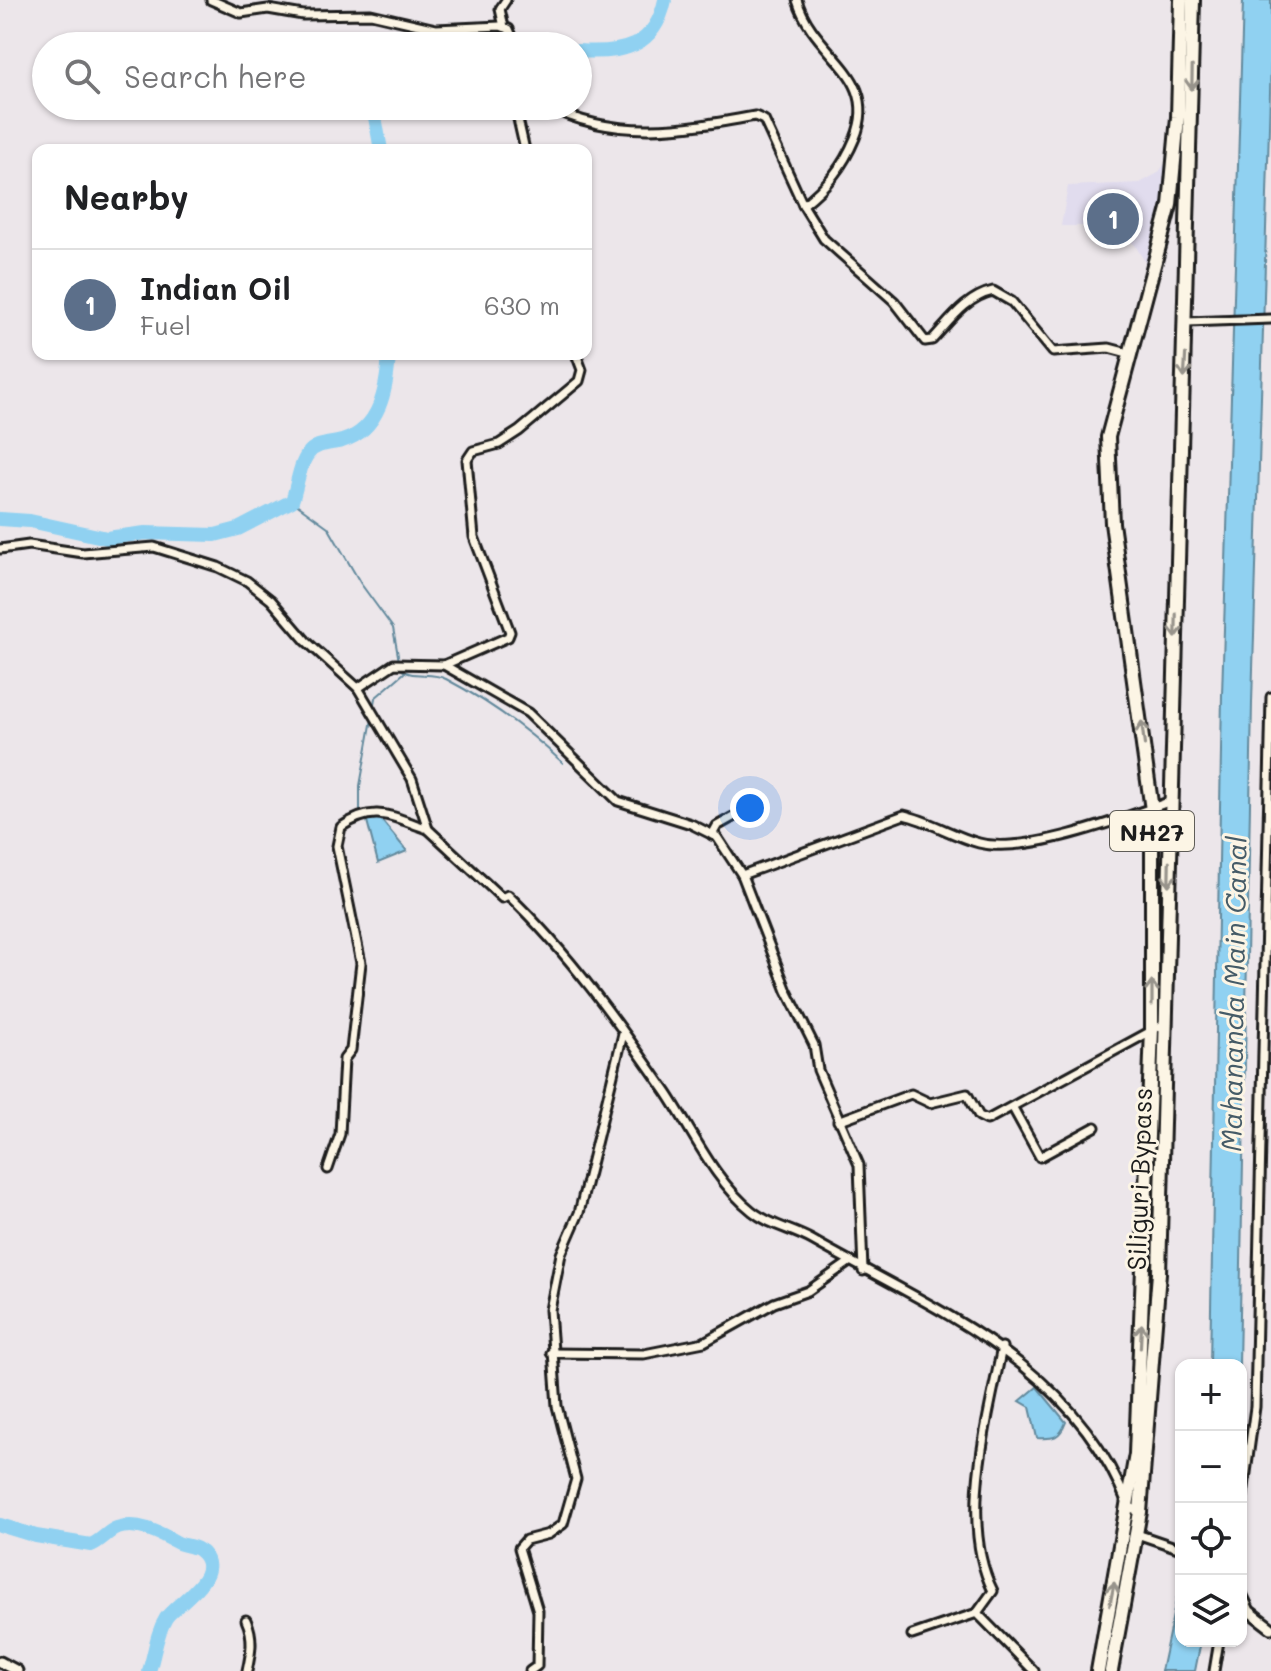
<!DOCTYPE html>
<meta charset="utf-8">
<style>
body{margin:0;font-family:Mali,sans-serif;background:#f6f6f6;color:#202124}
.controls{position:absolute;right:24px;bottom:24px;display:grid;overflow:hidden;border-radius:16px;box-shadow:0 2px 6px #0004}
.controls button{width:72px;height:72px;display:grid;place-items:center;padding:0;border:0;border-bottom:2px solid #e0e0e0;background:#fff;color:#202124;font:40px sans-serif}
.you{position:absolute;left:750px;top:808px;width:28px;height:28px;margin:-20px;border:6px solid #fff;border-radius:50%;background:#1a73e8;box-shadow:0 0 0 12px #1a73e833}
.badge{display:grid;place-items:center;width:52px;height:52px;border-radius:50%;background:#c8321e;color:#fff;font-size:26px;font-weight:700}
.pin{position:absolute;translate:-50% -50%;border:4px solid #fff;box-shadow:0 2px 8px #0006}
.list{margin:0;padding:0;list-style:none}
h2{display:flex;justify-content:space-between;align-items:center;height:104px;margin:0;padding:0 32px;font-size:34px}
h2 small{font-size:26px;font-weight:400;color:#757577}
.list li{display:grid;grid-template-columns:52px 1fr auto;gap:24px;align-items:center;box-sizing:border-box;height:112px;padding:0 32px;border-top:2px solid #e0e0e0}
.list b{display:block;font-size:30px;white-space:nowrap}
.list p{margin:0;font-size:26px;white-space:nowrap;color:#757577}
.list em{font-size:26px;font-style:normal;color:#757577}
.icon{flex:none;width:44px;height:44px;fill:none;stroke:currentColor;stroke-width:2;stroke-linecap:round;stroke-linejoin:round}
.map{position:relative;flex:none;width:1271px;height:1671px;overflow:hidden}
.search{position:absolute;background:#fff;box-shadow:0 2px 6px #0004;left:32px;top:32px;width:560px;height:88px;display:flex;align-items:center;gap:20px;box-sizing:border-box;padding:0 28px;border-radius:44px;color:#757577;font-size:30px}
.panel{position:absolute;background:#fff;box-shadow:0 2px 6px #0004;left:32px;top:144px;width:560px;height:216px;border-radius:16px}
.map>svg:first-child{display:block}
.built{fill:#e1dcee}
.water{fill:#90d1f1;stroke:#62899c;stroke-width:2}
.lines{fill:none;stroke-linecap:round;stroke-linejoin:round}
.stream{stroke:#62899c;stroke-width:2}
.river{stroke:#90d1f1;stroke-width:14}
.minor-casing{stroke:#1c1c1c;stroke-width:13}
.tertiary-casing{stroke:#1c1c1c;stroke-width:15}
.trunk-casing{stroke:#1c1c1c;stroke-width:18}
.minor{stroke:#fcf5e5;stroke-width:7}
.tertiary{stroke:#fcf5e5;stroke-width:9}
.trunk{stroke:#fcf5e5;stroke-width:12}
.oneway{stroke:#97938b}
.labels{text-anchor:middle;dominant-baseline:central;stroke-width:6;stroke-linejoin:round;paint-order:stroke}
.shield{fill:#fcf5e5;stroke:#5f5d58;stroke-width:2}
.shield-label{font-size:24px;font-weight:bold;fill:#1c1c1c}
.street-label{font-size:26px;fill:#1c1c1c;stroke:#fcf5e5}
.water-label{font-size:28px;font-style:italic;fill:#455b67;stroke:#fcf5e5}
</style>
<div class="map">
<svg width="1271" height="1671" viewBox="0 0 1271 1671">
<rect width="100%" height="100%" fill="#ece6ea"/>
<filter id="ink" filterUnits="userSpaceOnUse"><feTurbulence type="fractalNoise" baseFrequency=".0125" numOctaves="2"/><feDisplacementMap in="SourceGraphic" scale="16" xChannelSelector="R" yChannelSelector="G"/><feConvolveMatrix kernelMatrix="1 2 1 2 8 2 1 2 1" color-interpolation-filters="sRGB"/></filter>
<g filter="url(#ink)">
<polygon class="built" points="1170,157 1165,212 1149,269 1135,245 1113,226 1061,226 1068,186 1140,183 1158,173"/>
<g class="water">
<polygon points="1243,0 1271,0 1271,59 1252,703 1239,1365 1210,1365 1222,695"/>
<polygon points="373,816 378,816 407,851 378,863 367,821"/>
<path d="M1037,1387L1066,1422C1060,1438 1054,1439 1037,1438L1030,1407L1020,1401Z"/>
<polygon points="1181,1578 1181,1641 1201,1641 1195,1671 1161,1671"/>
</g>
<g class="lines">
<g class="stream">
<polyline points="292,501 328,527 361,584 393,628 399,661"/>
<path d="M400,668C410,679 431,671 446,679C490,702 526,728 563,763"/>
<polyline points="373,709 375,698 404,673"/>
<polyline points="360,816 360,786 372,719"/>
</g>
<g class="river">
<path d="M578,51C622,54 655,48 665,0"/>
<polyline points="373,106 381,150"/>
<path d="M0,519L30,521L107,538L145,533L215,535L238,529L292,501C297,487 299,465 308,454C315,443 331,444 342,441C380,430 387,389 389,354"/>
<path d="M0,1525L36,1536L91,1545C101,1541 108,1531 117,1528C137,1521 160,1533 176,1542C183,1546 192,1545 199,1550C229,1574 177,1602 166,1618C156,1634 155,1653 149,1671"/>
</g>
<defs>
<g id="minor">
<polyline points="211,0 241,13 268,9 303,15 371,14 436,29 500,26 509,29 516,46"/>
<path d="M797,0C814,57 881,74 855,138C843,167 827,186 803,205"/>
<polyline points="504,27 500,9 506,0"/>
<polyline points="515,106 525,150"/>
<path d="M547,106C615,141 683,129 755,116L764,120L803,205L824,239L894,301L925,341L932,340C950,321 966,297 993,291L1012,302L1053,352L1109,348L1128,353"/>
<polyline points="1187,322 1271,319"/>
<path d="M0,549L29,545L83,553L154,547L218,567L247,581L271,600L306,641L358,688L412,779L428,829L502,898L508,895C569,953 619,1024 667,1093C693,1132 715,1182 752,1211C769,1225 792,1229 812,1240C935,1310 1074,1363 1128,1506L1140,1512"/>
<polyline points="444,665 528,713 618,801 691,824 717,837 742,875 787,991 814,1045 818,1070 859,1165 863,1271"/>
<polyline points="358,688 394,664 444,665 508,637 510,632 474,537 467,460 473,451 499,444 519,431 579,381 582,370 576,354"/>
<polyline points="712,835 717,826 733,817"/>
<path d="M742,875L904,815C930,821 953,836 979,843C1027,855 1124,818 1171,801"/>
<polyline points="1013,1108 1040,1157 1095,1127"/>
<polyline points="838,1121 911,1094 930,1103 967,1094 979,1116 987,1120 1166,1023"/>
<path d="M328,1169L340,1134L344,1059L351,1050L361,963L337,846L341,827C375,803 392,817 428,829"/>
<polyline points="551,1353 644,1354 704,1342 774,1303 808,1291 848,1263"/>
<polyline points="1241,1509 1255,1407 1271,697"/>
<polyline points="1137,1534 1181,1549"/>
<path d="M977,1613L993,1591C958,1522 988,1420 1002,1347"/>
<path d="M246,1620C254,1637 251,1653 247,1671"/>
<polyline points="912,1635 977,1613 1034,1671"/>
<polyline points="530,1671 537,1666 538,1611 519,1548 526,1540 549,1534 563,1524 576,1479 557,1406 550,1310 561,1254 579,1213 623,1034"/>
<polyline points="1214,1671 1219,1641"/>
</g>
<g id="tertiary">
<polyline points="1241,1594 1249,1611 1271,1628"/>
<polyline points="0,1662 17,1671"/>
</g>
<g id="trunk">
<polyline points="1098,1671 1136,1454 1152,1029 1152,810 1112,523 1108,437 1170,205 1178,117 1181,0"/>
<polyline points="1111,1671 1140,1512 1159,1273 1193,0"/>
</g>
</defs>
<use href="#minor" class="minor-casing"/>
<use href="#tertiary" class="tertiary-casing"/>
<use href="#trunk" class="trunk-casing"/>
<use href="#minor" class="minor"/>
<use href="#tertiary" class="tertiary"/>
<use href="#trunk" class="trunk"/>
</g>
<defs><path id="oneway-shaft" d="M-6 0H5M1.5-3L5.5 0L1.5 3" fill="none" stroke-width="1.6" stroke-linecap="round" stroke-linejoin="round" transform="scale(2)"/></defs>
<g class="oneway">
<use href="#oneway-shaft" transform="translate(1192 78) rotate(91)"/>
<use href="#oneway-shaft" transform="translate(1185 366) rotate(93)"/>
<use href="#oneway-shaft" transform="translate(1176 626) rotate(91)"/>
<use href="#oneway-shaft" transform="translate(1143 733) rotate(-97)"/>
<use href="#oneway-shaft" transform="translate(1169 874) rotate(91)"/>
<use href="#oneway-shaft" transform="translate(1152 993) rotate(-90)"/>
<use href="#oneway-shaft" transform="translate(1141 1336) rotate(-87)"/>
<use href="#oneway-shaft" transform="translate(1112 1594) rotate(-79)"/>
</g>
</g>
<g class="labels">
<rect class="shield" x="1110" y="811" width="84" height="40" rx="6"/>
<g class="shield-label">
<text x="1152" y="831">NH27</text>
</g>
<g class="street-label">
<text transform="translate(1139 1179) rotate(-88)">Siliguri Bypass</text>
</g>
<g class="water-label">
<text transform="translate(1233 994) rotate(-89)">Mahananda Main Canal</text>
</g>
</g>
</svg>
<div class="controls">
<button>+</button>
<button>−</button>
<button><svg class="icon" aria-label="locate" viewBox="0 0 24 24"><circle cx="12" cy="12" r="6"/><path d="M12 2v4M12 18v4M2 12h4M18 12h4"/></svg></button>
<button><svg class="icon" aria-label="layers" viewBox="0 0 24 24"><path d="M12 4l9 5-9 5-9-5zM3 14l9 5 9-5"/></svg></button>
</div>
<div class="you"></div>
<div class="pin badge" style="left:1113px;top:219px;background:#5c6f8a">1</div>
<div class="search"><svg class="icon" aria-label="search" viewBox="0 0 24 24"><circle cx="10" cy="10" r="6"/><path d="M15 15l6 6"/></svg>Search here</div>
<section class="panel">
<h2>Nearby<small></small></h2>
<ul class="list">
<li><span class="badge" style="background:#5c6f8a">1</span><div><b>Indian Oil</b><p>Fuel</p></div><em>630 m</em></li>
</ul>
</section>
</div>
